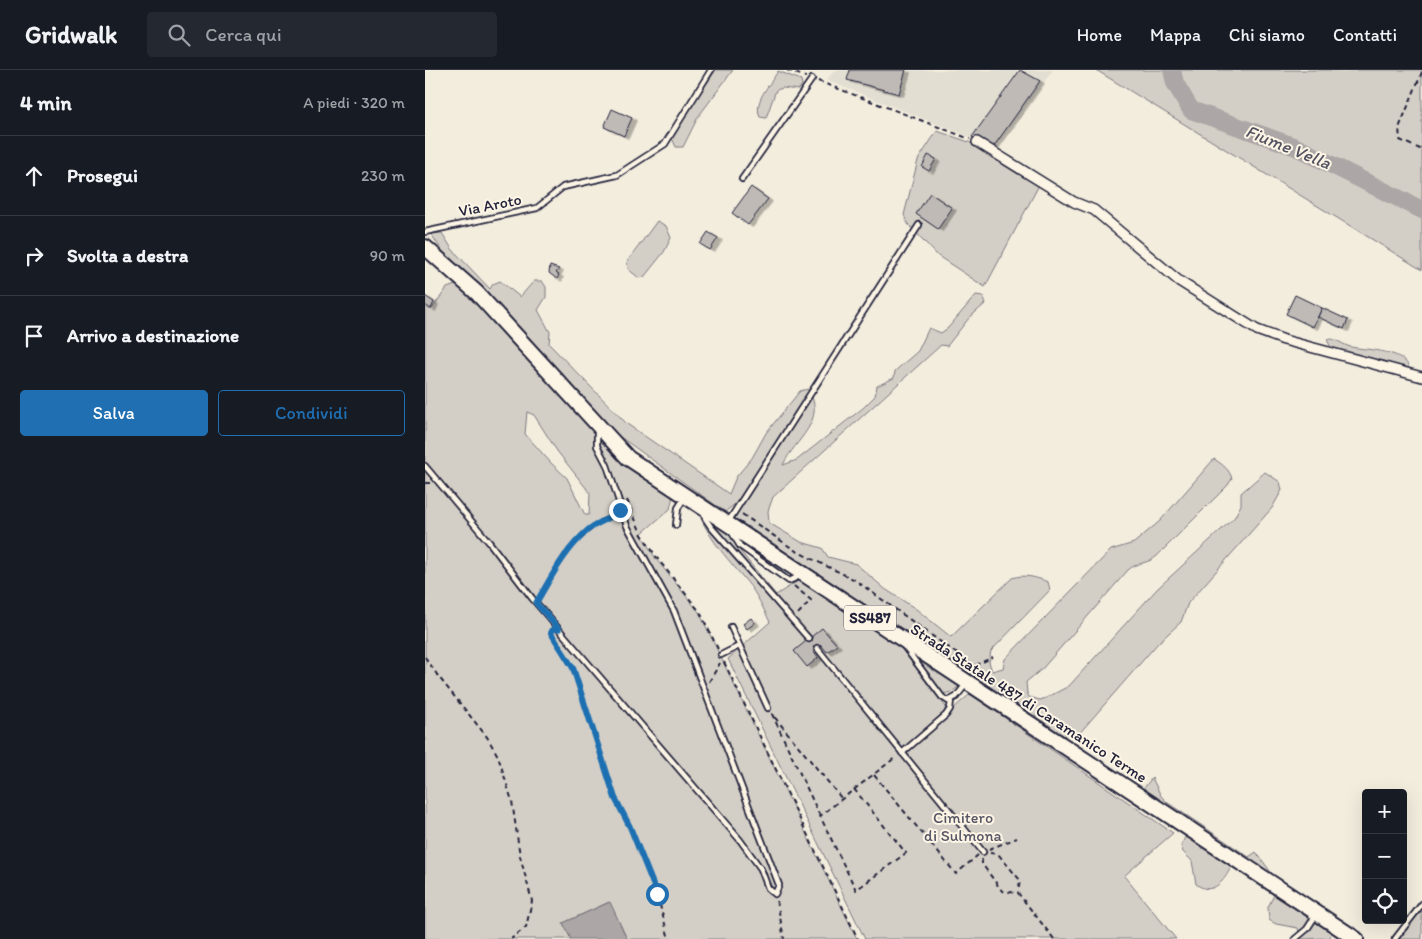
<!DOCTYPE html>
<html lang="it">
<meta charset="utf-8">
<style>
body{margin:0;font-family:Itim,sans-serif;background:#242831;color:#f1f3f6}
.controls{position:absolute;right:15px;bottom:15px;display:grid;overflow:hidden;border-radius:5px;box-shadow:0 5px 20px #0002}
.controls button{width:45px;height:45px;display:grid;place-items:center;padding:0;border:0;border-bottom:1px solid #363941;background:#171b24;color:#f1f3f6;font:25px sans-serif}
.stop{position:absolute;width:15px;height:15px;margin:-11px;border:4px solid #1f6fb2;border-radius:50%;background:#fff}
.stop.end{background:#1f6fb2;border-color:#fff;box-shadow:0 1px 5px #0008}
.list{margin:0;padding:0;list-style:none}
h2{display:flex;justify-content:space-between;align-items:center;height:65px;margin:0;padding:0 20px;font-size:21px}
h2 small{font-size:16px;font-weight:400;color:#9ea1a6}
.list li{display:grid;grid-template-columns:32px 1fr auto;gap:15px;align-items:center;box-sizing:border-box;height:80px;padding:0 20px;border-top:1px solid #363941}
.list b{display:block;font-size:19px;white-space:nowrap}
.list em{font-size:16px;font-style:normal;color:#9ea1a6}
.actions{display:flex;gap:10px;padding:15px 20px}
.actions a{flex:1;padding:11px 0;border:1px solid #1f6fb2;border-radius:5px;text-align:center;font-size:18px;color:#1f6fb2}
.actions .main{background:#1f6fb2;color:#fff}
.icon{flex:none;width:28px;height:28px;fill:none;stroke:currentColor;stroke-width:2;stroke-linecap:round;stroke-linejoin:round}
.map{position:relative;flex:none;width:997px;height:869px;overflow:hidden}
header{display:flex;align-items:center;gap:30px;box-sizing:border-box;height:70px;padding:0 25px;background:#171b24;border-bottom:1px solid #363941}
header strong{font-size:24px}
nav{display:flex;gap:28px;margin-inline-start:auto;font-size:18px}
.search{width:350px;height:45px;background:#242831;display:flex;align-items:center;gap:12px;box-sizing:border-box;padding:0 18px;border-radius:5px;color:#9ea1a6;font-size:19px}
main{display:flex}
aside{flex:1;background:#171b24}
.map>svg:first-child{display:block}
.built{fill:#e3ded2}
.green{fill:#d4cfc6;stroke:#7b7880;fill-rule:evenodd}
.water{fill:#aca7a6;stroke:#75727b}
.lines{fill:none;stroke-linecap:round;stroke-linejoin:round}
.river{stroke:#aca7a6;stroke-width:18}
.building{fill:#bfbab6;stroke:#22223b;filter:url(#shadow)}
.lane-casing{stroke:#22223b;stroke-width:8}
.street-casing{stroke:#22223b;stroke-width:12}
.primary-casing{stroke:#22223b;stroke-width:18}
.path{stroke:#22223b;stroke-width:2;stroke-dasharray:5 4;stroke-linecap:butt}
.lane{stroke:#fcf5e5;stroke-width:4.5}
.street{stroke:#fcf5e5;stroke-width:9}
.primary{stroke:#fcf5e5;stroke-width:14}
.route{stroke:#1f6fb2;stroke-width:6}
.labels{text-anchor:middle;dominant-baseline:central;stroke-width:4;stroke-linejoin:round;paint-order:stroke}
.shield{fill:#fcf5e5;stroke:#63616e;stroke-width:1}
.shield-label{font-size:15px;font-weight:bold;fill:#22223b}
.street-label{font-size:16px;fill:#22223b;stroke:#fcf5e5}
.park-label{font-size:16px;fill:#575665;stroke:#fcf5e5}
.water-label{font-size:18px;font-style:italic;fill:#525160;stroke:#fcf5e5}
</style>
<header>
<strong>Gridwalk</strong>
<div class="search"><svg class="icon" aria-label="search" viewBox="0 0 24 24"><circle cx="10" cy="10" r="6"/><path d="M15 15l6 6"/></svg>Cerca qui</div>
<nav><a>Home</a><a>Mappa</a><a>Chi siamo</a><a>Contatti</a></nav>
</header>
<main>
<aside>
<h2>4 min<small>A piedi · 320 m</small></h2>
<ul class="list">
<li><svg class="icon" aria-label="ahead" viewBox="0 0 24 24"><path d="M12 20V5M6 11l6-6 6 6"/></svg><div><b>Prosegui</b></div><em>230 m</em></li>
<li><svg class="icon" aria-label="right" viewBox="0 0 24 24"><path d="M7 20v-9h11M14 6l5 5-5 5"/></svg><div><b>Svolta a destra</b></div><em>90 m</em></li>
<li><svg class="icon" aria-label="arrive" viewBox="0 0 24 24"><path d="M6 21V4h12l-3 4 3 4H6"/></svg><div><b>Arrivo a destinazione</b></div></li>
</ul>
<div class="actions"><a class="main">Salva</a><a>Condividi</a></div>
</aside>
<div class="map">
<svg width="997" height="869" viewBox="0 0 997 869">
<defs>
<filter id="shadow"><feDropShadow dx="4.5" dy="2.5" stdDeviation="0" flood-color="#0004"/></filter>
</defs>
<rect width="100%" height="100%" fill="#f3edde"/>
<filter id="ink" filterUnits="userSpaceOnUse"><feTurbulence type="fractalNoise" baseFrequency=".02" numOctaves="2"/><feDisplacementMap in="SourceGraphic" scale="10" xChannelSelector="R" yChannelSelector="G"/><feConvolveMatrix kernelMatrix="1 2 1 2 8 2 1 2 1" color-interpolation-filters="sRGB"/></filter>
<g filter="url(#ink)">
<polygon class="built" points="410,0 628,0 567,80 542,66 401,10"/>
<g class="green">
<polygon points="291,0 308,0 273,47 258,77 251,77 247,68 250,60"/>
<polygon points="671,0 997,0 997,200"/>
<path d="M353,1L376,10L377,15L373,20L358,18L351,20L341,48L335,47C328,31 345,15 353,1Z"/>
<polygon points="512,61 544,72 614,115 560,217 513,186 483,154 479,145 493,90"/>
<polygon points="232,151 241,156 246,168 239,182 219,207 214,208 203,199 202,192"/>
<path d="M17,163L27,179L65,219L68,214L75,211L95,227L109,211H117L121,217V227L113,240L125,262L124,274L202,354L304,424L311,407L327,388L341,363L375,321L383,319C403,351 370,369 358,395L372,390L438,338L450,326L452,316L469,308L470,301L493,281L504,258L516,263L523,258L551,225L558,226L561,233L544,248L522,276L516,275L348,427L343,441L344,453L376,472L397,478L403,487L431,494L460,519L491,539L526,567L587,508C600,504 610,507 623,512L625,520L566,581L564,592L567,601L578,598L580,589L686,480L709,473L735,451L789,389C797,394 805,400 807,409L802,416L732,486C723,494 712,492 703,500L617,599L601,612L602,623L604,627L615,630L621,628L644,616L732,519L809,448L816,435V423L840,402L855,412L857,420L847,438L763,533L756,552L733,573L652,666L647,658L639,666L309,448L316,438L311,433L300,442L187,361L25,192L6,164Z"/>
<path d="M39,212L171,354L249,421L245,439L216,464L231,489L274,542L432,869H202L184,832L138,853L146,869H0V237L6,240L22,218ZM102,342L109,345L132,381L165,423L164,445H160L142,408L126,393L100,364Z"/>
<path d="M904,269C913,269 917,275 926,277C941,280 983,280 984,300L907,279L902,270Z"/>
<path d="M275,446L287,448L302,457L315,481L351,525L376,509L468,568L521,637L519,643L521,645L545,624L748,763L699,806L751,869H440L303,589L345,552C338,538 332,524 322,512C304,490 286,472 275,446Z"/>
<polygon points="484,579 538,613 527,622 518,624"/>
<polygon points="727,708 736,726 743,733 824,787 831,782 851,809 718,719"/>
<path d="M762,763L807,795C800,810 788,827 771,814L767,791L758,782L756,776Z"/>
<polygon points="850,823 906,859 905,868 875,869 873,858 851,854 844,850 843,837"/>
<polygon points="997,838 997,869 974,869 975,865"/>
</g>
<polygon class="water" points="185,832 202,869 146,869 138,853"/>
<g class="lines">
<polyline class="river" points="747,0 750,13 766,40 871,77 997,140"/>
</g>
<g class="building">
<polygon points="425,0 481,0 474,24 422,10"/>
<polygon points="595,0 615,11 567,79 547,67"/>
<polygon points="187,39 207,48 199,66 179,57"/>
<polygon points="503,85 511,89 504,101 497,97"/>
<polygon points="326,117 343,129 323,155 307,143"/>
<polygon points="505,123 527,138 513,159 491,144"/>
<polygon points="283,162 293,168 285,180 275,174"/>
<polygon points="125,196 134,199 131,203 134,205 132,209 124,203"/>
<polygon points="870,225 897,238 888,257 861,244"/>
<polygon points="0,226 9,232 6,239 0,235"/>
<polygon points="897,238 923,250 919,259 893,247"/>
<polygon points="326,548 330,553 322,559 318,554"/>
<polygon points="397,558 412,575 402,582 396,575 388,581 393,588 382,597 369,581"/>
</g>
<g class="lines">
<defs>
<g id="lane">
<polyline points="317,109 387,9"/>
<polyline points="0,162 112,138 138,117 192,105 240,74 286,0"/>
<polyline points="0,396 64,472 107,528 315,770 336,799 343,818 350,824 354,815 249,541 202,456 182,395 172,376 172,361"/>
<polyline points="283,442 280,448 286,457 384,569"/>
<polyline points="303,452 494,155"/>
<polyline points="251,455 253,438 260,427"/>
<polyline points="306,461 315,476 364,511 377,505"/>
<polyline points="306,557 343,638"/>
<polyline points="479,576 517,627 523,631 531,627 542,613"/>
<polyline points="392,578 558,782"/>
<polyline points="296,585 314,576"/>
<polyline points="477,683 521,645 525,639 526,630"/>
<polyline points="870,869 882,859 891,845"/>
<polyline points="970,869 997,834"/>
</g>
<polyline id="street" points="552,72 649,132 669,140 754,211 832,260 859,270 997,307"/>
<polyline id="primary" points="0,177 52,223 203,388 931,869"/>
</defs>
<use href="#lane" class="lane-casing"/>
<use href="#street" class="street-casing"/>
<use href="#primary" class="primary-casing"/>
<g class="path">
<polyline points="362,0 381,7"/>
<polyline points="997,2 974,58 975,70 997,80"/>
<polyline points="393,11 545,69"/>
<polyline points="0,413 6,413"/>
<polyline points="202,430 216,463 232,488 275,542 293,579"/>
<polyline points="317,444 371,481 430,510 549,596 568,587"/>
<polyline points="369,516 386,530 372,545"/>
<polyline points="115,527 140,483 176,450 190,444"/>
<polyline points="127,560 126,563 148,598 190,729 205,757 232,824 244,869"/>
<polyline points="0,587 13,606 62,667 73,686 87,731 95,786 107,831 101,857 86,869"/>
<polyline points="299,592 433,869"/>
<polyline points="284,612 295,593"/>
<polyline points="449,705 531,804 553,785"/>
<polyline points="429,719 481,783 431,820 395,746 471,687"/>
<polyline points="395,746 347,644 417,729"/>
<polyline points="564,779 592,768"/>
<polyline points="565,783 573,784 595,810 593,823"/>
<polyline points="557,789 557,794 577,821 593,823 629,869"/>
<polyline points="352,831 359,869"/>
</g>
<use href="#lane" class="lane"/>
<use href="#street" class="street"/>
<use href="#primary" class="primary"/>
</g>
</g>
<g class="lines" filter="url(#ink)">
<path class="route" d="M195,440C187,449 173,451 163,460C139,481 127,506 111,533L134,559H128L126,563L148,598L190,728L205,757L232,824"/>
</g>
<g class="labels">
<rect class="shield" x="419" y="535.5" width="52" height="25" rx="4"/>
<g class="shield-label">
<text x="445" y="548">SS487</text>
</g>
<g class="street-label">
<text transform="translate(65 135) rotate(-11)">Via Aroto</text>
<text transform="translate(604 633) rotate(33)">Strada Statale 487 di Caramanico Terme</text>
</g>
<g class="park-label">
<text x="538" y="747">Cimitero<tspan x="538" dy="18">di Sulmona</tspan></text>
</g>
<g class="water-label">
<text transform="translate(863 77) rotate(22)">Fiume Vella</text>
</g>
</g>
</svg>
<div class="controls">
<button>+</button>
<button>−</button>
<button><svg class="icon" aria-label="locate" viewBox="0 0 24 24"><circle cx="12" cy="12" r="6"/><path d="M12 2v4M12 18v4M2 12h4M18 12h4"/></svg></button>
</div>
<div class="stop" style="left:232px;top:824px"></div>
<div class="stop end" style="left:195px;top:440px"></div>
</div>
</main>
